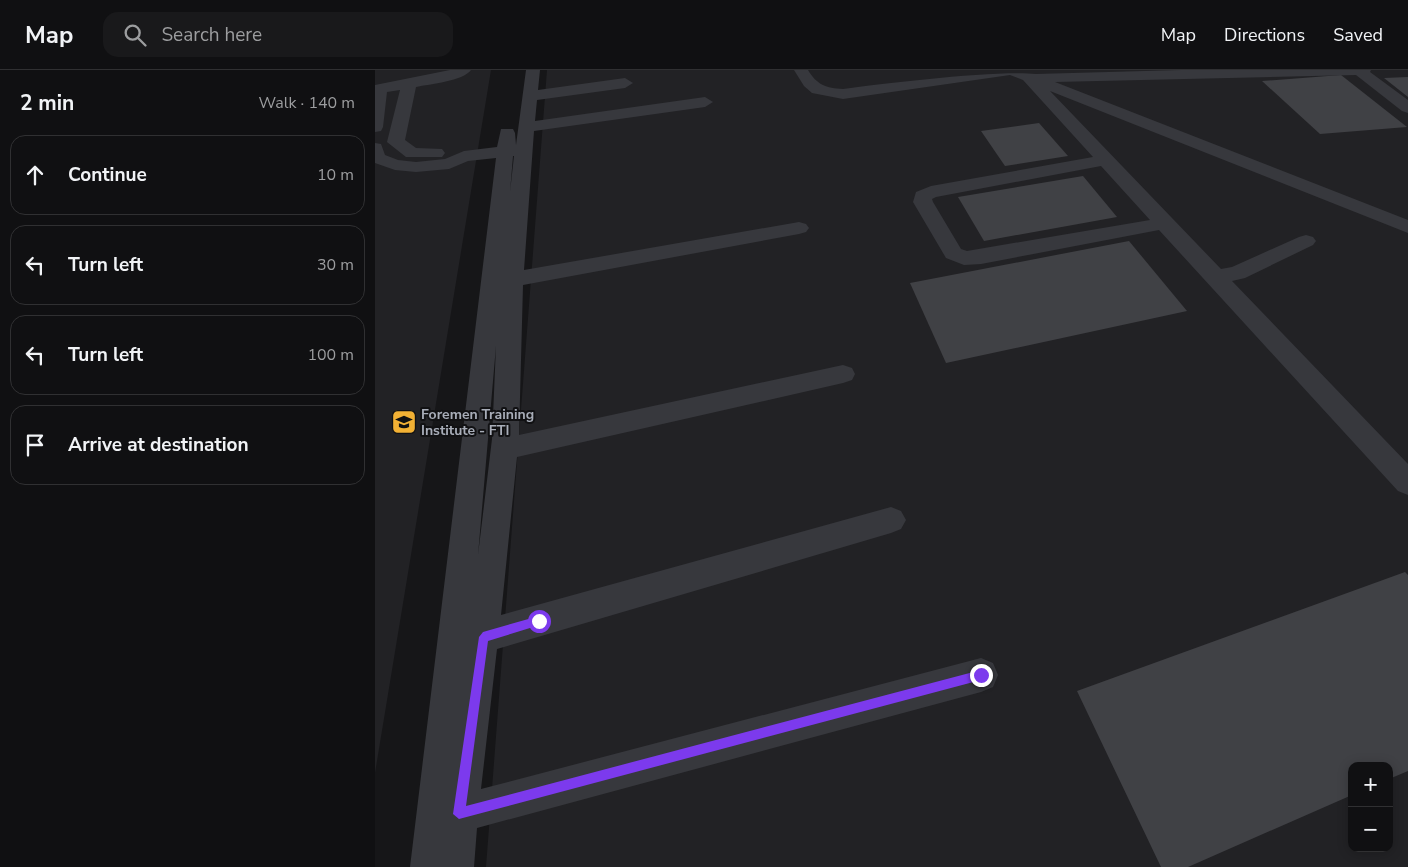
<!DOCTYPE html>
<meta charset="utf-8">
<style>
body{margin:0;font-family:"Nunito Sans",sans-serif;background:#19191b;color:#f1f3f6}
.controls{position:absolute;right:15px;bottom:15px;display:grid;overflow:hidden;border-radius:10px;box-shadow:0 2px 12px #0003}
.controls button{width:45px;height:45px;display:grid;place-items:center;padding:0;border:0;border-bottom:1px solid #303032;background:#101012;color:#f1f3f6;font:25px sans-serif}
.stop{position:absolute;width:15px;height:15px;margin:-11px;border:4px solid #7c3aed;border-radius:50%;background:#fff}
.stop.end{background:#7c3aed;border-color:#fff;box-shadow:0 1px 5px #0008}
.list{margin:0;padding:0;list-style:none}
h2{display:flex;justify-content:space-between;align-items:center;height:65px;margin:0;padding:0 20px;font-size:21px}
h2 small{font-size:16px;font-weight:400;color:#9c9d9f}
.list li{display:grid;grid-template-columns:32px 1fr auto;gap:15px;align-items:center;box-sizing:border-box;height:80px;margin:0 10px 10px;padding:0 10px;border:1px solid #303032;border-radius:15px}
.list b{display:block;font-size:19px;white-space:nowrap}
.list em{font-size:16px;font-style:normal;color:#9c9d9f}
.icon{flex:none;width:28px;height:28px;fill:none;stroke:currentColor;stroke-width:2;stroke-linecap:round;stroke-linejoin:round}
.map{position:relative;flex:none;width:1033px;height:797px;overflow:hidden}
header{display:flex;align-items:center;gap:30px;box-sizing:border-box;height:70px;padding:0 25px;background:#101012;border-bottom:1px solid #303032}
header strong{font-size:24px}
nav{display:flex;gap:28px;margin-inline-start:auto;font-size:18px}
.search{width:350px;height:45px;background:#19191b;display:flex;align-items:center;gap:12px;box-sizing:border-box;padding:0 18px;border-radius:15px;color:#9c9d9f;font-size:19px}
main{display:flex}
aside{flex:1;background:#101012}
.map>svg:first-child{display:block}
.built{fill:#222225;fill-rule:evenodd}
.building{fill:#404145}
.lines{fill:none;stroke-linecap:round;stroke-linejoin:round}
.minor{fill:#37383d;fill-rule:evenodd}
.route{fill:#7c3aed}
.labels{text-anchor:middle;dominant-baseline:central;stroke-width:4;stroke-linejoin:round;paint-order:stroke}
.poi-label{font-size:14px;font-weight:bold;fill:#a8adb8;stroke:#111113;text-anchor:start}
</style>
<header>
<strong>Map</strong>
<div class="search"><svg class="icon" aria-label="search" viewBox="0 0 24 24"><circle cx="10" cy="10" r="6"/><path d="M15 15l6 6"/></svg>Search here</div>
<nav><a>Map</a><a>Directions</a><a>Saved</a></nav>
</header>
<main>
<aside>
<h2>2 min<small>Walk · 140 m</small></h2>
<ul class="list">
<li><svg class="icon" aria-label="ahead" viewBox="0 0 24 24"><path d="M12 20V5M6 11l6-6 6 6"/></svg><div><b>Continue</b></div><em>10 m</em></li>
<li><svg class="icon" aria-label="left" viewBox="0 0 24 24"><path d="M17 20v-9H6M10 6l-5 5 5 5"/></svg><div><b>Turn left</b></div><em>30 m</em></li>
<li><svg class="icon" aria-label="left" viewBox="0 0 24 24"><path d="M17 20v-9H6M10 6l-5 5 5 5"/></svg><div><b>Turn left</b></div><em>100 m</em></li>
<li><svg class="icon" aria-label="arrive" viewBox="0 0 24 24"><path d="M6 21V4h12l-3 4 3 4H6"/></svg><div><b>Arrive at destination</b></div></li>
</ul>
</aside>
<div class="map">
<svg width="1033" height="797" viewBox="0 0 1033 797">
<rect width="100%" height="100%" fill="#161618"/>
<g class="built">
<polygon points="0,0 116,0 0,703"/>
<path d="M172,0H1033V797H111ZM977,696H1014V778H977Z"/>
</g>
<g class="building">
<polygon points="966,5 1032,57 945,64 887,11"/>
<polygon points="1033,7 1033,27 1009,8"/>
<polygon points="664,53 693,86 630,96 606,61"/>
<polygon points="708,106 742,147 609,171 583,127"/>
<polygon points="754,171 812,241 571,293 535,213"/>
<polygon points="1030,502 1033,505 1033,701 1014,709 1014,696 977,696 977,725 813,797 786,797 702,621"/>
</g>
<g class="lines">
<g class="minor">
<path d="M75,0H96C88,11 55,14 41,17L30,70L41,78L67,79L70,83L67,87H31L12,72L25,20L12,22L8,57L6,61L0,62V15Z"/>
<path d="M151,0H165L163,20L250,8L258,13L250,18L162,30L160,51L330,27L338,32L330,37L159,61L149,200L424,152L431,154L434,158L431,162L424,164L148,215L144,365L468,295L477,298L480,304L477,310L468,313L142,387L126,545L516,437L526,441L531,450L526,459L516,463L122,579L106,719L606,588L618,593L623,605L618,617L606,622L102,758L99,797H35L121,88L93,91L74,99L41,102L20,100L0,93V73L6,74L10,85L23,90L41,92L70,89L89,81L122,77L126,59H138L140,63L141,75ZM139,86L135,122L138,86ZM121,276L117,369L103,485Z"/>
<path d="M419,0H433C442,15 451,18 468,19C513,13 622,0 661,4L806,0H996L995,2L1033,30V43L1027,41L981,5L680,12L1033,150V163L675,21L846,199L857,197L924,167L931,165L938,167L941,171L938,175L870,208L857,211L1033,394V425L1023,421L784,160L606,194L589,195L571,188L538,132L541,122L556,116L718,87L648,10L635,5L468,29L437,23L429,16ZM726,96L775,150L592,181L586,179L558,132L557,129L561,127Z"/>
</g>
</g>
<polygon class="route" points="164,546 169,551 168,554 113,571 91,736 606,600 611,605 606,610 84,749 78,744 104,567 108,562"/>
<defs>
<symbol id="university-square" viewBox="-11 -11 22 22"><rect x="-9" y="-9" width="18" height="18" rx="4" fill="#f2b134" stroke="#111113"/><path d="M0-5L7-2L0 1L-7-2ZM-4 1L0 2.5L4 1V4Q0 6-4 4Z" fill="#111"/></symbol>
</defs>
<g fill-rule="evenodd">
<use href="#university-square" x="15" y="338" width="28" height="28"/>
</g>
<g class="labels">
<g class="poi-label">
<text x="46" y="344">Foremen Training<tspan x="46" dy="16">Institute - FTI</tspan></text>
</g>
</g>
</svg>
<div class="controls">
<button>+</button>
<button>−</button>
</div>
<div class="stop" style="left:164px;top:551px"></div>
<div class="stop end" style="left:606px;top:605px"></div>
</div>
</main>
